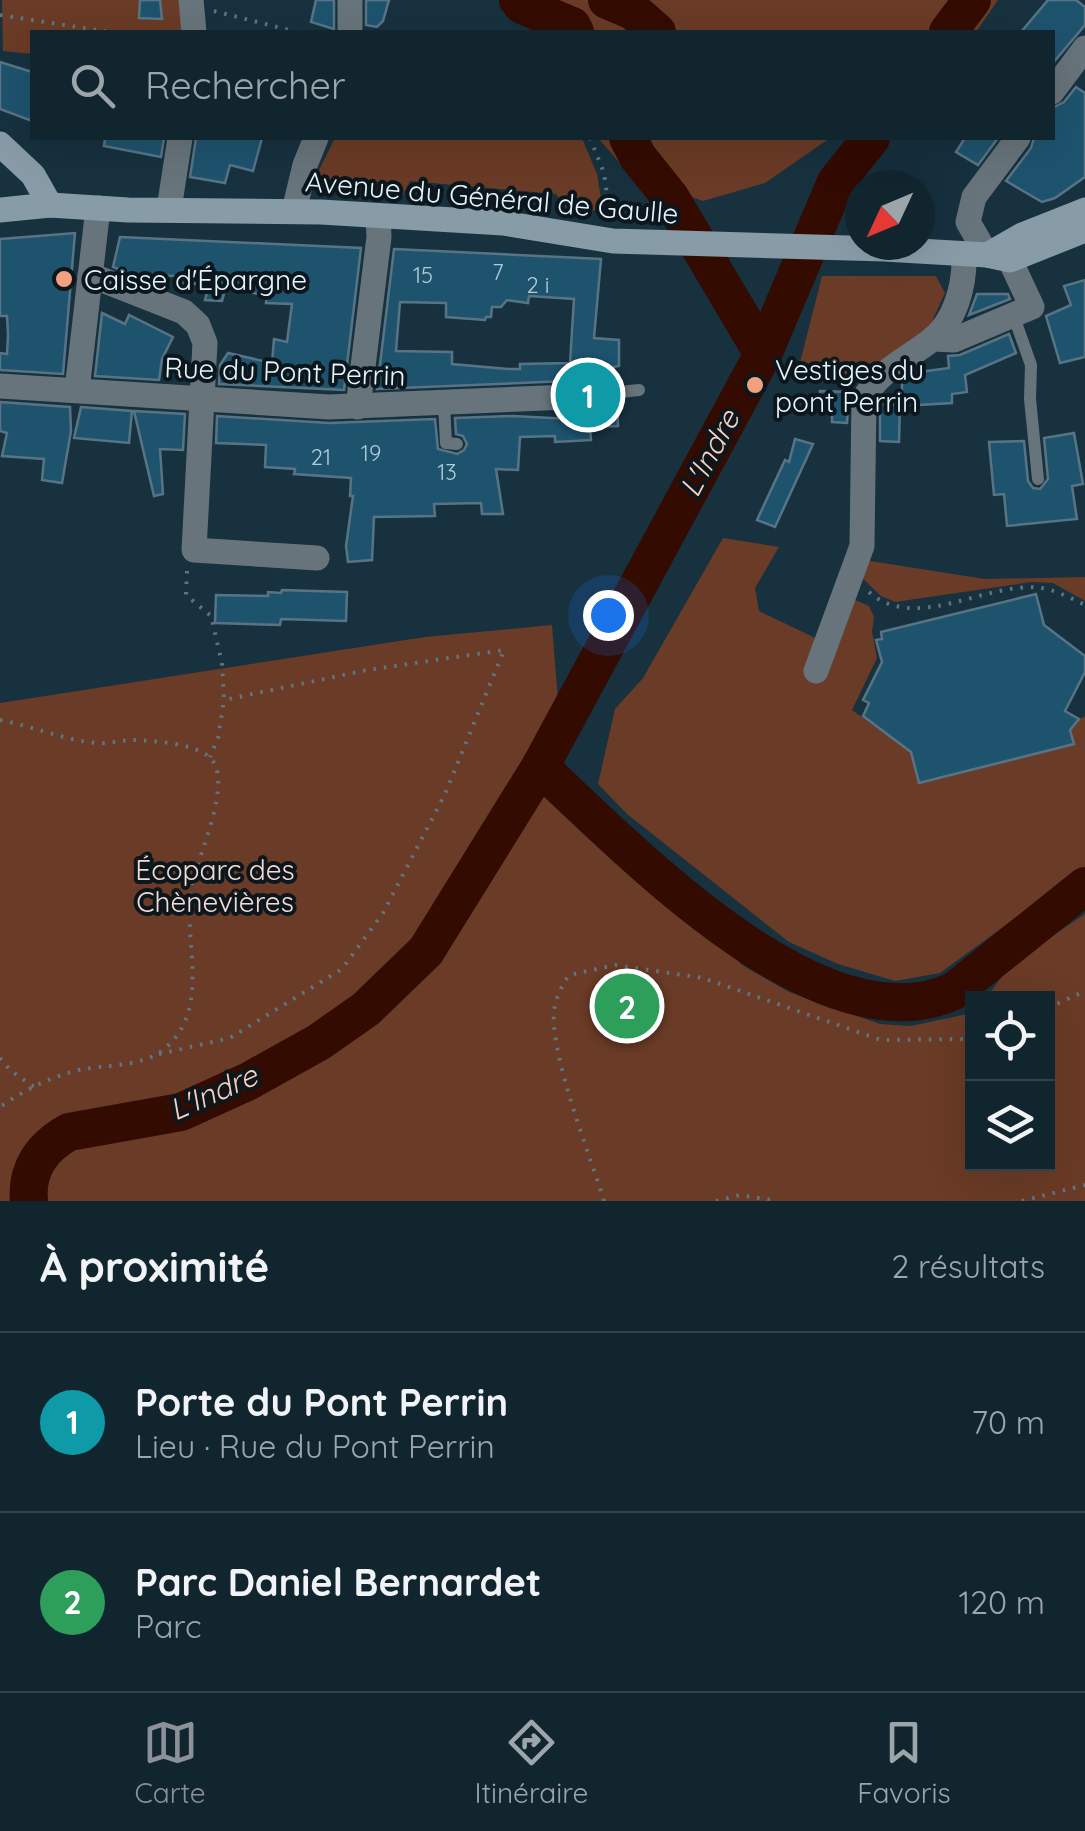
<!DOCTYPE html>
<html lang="fr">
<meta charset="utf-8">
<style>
body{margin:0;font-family:Quicksand,sans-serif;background:#1a2d37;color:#f1f3f6}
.controls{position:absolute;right:30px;bottom:30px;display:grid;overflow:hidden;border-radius:0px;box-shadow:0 10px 40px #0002}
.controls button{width:90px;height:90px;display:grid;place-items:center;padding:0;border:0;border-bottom:2px solid #30424b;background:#11252f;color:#f1f3f6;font:50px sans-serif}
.compass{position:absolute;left:845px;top:170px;width:90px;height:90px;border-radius:50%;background:#11252f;box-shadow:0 10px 40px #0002;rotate:226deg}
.you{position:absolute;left:608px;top:615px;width:35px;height:35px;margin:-25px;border:8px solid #fff;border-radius:50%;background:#1a73e8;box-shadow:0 0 0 15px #1a73e833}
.badge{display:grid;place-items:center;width:65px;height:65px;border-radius:50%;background:#8c9099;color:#fff;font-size:32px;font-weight:700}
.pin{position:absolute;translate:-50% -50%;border:5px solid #fff;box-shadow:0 2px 10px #0006}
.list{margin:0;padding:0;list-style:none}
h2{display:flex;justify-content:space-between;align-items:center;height:130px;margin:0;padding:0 40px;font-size:42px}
h2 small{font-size:32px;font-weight:400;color:#9ca5aa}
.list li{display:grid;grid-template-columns:65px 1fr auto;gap:30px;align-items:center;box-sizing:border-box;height:180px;padding:0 40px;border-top:2px solid #30424b}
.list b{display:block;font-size:38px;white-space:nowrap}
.list p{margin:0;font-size:32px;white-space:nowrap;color:#9ca5aa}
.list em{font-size:32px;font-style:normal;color:#9ca5aa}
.icon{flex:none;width:55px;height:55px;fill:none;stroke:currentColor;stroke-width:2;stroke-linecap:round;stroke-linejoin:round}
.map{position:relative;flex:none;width:1085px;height:1201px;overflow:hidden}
.search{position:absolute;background:#11252f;box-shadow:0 10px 40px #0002;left:30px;right:30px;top:30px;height:110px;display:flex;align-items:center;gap:25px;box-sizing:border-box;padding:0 35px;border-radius:0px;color:#9ca5aa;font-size:38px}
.sheet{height:490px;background:#11252f}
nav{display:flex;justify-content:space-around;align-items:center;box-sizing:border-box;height:140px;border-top:2px solid #30424b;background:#11252f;font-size:28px;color:#9ca5aa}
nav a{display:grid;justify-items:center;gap:5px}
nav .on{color:#8c9099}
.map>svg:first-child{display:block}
.green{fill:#6a3b26}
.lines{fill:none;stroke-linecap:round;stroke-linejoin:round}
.stream{stroke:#330b00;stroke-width:6}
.river{stroke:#330b00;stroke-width:38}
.building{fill:#1e536e;stroke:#587484;stroke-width:2.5;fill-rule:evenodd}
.path{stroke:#5f7682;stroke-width:4;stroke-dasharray:2.5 8;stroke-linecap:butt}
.lane{stroke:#68747b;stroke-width:12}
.street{stroke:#68747b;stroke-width:25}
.secondary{stroke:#889ca7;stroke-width:25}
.poi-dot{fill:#f2a17e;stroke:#0c171d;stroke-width:4}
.labels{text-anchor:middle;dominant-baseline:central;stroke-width:8;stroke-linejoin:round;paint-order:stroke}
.number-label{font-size:22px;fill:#b3ccd9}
.street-label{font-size:28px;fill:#e5f4fd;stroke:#0c171d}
.poi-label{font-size:28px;fill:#e5f4fd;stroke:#0c171d;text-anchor:start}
.park-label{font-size:28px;fill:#f4dcd2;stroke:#0c171d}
.water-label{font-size:30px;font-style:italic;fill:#fecfbc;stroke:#0c171d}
</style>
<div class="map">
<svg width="1085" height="1201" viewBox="0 0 1085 1201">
<rect width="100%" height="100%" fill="#17313f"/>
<g class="green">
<polygon points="2,0 183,0 184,32 32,32 32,54 3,51"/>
<polygon points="531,0 998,0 976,32 547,32"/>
<polygon points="335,138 582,138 597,174 603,211 566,208 556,194 410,181 401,198 318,183 319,170"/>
<polygon points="598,138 830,138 765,183 703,201 631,176"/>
<polygon points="822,276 936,276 945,293 928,330 867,382 795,382"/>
<polygon points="723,538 779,547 755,588 759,611 832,646 853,599 869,606 874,617 872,631 877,658 852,710 911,752 919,783 1073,744 1069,727 1085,716 1085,867 940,973 895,981 838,964 789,942 627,814 598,784 615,709 643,678"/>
<polygon points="864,560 985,579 1085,577 1085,601 1053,583 1031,582 895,602 881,596 858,574"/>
<polygon points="552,625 567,811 581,815 628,849 742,965 789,992 880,1024 911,1026 972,1013 972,1164 1048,1164 1048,998 986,998 1011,964 1085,914 1085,1201 0,1201 0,703 425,637"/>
</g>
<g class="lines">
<polyline class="stream" points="616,4 620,0"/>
<g class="river">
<polyline points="518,0 522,5 572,26 575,32"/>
<polyline points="607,0 633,11 657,32"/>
<polyline points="948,32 972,0"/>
<polyline points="628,138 638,157 670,197 763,354"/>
<path d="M540,767C630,850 821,1052 954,991L1085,886"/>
<path d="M29,1201C26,1169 42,1147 69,1132L181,1112L249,1081L319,1042L366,1009L426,951L540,767L763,354L836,182L871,138"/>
</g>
</g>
<g class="building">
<polygon points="140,0 160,0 162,19 139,18"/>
<polygon points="316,0 334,0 334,29 311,22"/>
<polygon points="366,0 389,0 383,21 377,27 366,25"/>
<polygon points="1048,0 1076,0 1085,7 1085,25 1052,64 1052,32 1021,32"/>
<polygon points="0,62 32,72 32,121 0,109"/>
<polygon points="1076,87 1085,93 1085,177 1055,198 1042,202 1006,181 1031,148 1034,138 1052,138 1052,108 1064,102"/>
<polygon points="105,138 164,138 161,157 104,146"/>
<polygon points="196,138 262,138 253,171 230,165 225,183 190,177"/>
<polygon points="965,138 998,138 978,165 956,152"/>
<polygon points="75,233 63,374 0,370 0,353 7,354 8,335 7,316 0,316 0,239"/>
<polygon points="120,237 361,248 344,390 219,384 220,365 228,353 272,363 274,339 287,342 292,304 266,303 267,296 226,287 222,301 205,300 210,281 184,286 174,276 151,275 148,280 113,267"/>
<path d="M394,249L601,259L594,338L619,340V366L603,369V384L595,387L592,394L599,403L617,402L618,426L590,427L591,440L555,442V436L520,437L518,470L496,469L503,514H482L481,503L434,504L435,516L374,517L372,560L348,562L346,546L353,496H350L351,478L294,474L295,469L265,467L266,445L216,443L217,416L329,423L435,419L438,449L457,454L464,450L467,444L463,436L456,434L455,418L513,416L571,419V413L582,405L584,397L581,388L567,381L377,389ZM529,296L574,299L570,363L520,364V369H508L452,364V352L396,351L400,302L446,303V317L485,320L486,317H491L492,307H501L507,300L528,303Z"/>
<polygon points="1085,280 1085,357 1060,363 1046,316 1071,305 1064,286"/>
<polygon points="977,294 1008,294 1010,299 969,315"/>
<polygon points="102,313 125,324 129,315 173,337 162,359 159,380 95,376"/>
<polygon points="1009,334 1016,353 965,375 967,392 952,394 952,403 902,406 902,380 912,373 949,368 948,356 960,355"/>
<polygon points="820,391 849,392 847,423 832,422 832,412 820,412"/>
<polygon points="0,402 70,407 71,431 62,483 42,480 44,459 2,456 7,433 0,431"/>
<polygon points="880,404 900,405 899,442 880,441"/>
<polygon points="81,407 132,411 129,443 74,438"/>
<polygon points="134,411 185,414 183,450 160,449 163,494 154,496"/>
<polygon points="1074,433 1083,484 1072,486 1077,519 1007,526 1004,494 994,495 989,442 1024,441 1028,481 1033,488 1040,489 1048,479 1044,438"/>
<polygon points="795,439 813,444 775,527 757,520 785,460 789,462"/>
<polygon points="282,590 347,592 346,621 281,619 280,625 215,623 216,595 268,596 268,592 281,593"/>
<polygon points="1036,594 1044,625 1085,656 1085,672 1065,711 1079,719 1070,730 1074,744 919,783 911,752 863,716 869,703 863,700 882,662 876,640 882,639 881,632"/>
</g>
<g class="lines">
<g class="path">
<polyline points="214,11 297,32"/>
<polyline points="0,15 110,32"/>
<polyline points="461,138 461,139"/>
<polyline points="590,138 604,173 610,216"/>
<polyline points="187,571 186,595 211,616 222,663 224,700 218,738 210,757"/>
<path d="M869,592C916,634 988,580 1042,588C1057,591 1071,598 1085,605"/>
<path d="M0,720C32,726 64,740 96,743C109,744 121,740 134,740C156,741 190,743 208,756C236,777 198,855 192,885C181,940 214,1009 163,1050C141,1068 102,1064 75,1071C48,1078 23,1091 0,1107"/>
<polyline points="1048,1008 1085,991"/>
<polyline points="159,1054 230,1038 342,969 383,913 445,794 504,650 367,670 224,700"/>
<polyline points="0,1058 10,1070 34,1087"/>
<path d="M604,1201C590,1155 550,1055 554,1011C556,997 561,987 569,975L615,965L703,978L881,1040L972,1039"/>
<polyline points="716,1201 740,1195 777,1201"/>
<polyline points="1022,1201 1085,1185"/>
</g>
<g class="lane">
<polyline points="1014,317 1031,365 1030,399 1038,479"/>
<polyline points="602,394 639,390"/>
<polyline points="444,404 446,443 457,444"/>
</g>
<g class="street">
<polyline points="191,0 194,32"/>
<polyline points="350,0 350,32"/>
<polyline points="1052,92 1085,48"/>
<polyline points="169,209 180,138"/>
<polyline points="294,211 305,165 316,138"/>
<polyline points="987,255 968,222 974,197 1018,138"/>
<polyline points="90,275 184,312 198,325 205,343 194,550 317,558"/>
<polyline points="934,339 954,340 1032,307 1010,260"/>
<polyline points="0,386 329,407 568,397"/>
<polyline points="77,390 98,208"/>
<polyline points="358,407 379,237 378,216"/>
<path d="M816,671L862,546L864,399C878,371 907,359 930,341C956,322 965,284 964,254"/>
</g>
<g class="secondary">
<polyline points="0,144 33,175 50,205"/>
<polyline points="0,210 50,205 128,210 321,212 503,223 613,241 884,249 987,255 1010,260 1085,230"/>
<polyline points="987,255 1022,235 1085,210"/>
</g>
</g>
<g class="poi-dot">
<circle cx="64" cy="279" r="10"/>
<circle cx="755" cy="385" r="10"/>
</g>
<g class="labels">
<g class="number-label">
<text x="498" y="272">7</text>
<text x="423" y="275">15</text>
<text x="538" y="285">2 i</text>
<text x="371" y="453">19</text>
<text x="321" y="457">21</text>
<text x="447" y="472">13</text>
</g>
<g class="street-label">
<text transform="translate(492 197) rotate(5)">Avenue du Général de Gaulle</text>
<text transform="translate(285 371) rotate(2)">Rue du Pont Perrin</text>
</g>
<g class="poi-label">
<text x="84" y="279">Caisse d'Épargne</text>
<text x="775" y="369">Vestiges du<tspan x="775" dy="32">pont Perrin</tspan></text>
</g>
<g class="park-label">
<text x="215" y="869">Écoparc des<tspan x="215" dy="32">Chènevières</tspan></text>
</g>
<g class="water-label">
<text transform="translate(709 453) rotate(-62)">L'Indre</text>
<text transform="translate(213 1092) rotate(-24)">L'Indre</text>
</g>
</g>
</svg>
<div class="controls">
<button><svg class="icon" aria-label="locate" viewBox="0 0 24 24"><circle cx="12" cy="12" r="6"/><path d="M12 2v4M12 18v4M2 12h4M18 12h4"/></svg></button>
<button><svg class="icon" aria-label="layers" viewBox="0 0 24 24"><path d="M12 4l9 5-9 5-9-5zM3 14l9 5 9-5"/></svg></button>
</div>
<svg class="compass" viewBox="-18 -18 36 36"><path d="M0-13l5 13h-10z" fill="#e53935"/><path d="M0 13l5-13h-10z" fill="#9ca5aa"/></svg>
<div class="you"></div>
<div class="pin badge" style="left:588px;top:395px;background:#0f9aa8">1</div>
<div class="pin badge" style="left:627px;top:1006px;background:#2e9e5b">2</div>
<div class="search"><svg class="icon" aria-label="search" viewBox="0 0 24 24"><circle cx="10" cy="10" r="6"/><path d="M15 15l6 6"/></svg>Rechercher</div>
</div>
<section class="sheet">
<h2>À proximité<small>2 résultats</small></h2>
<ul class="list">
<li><span class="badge" style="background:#0f9aa8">1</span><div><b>Porte du Pont Perrin</b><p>Lieu · Rue du Pont Perrin</p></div><em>70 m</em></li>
<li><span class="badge" style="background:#2e9e5b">2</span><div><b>Parc Daniel Bernardet</b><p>Parc</p></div><em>120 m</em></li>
</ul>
</section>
<nav>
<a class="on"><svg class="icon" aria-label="map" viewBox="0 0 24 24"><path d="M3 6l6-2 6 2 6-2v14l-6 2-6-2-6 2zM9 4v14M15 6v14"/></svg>Carte</a>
<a><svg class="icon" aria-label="directions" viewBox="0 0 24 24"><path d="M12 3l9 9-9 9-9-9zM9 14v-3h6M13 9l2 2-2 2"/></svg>Itinéraire</a>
<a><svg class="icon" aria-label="saved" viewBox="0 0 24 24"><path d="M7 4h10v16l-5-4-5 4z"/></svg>Favoris</a>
</nav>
